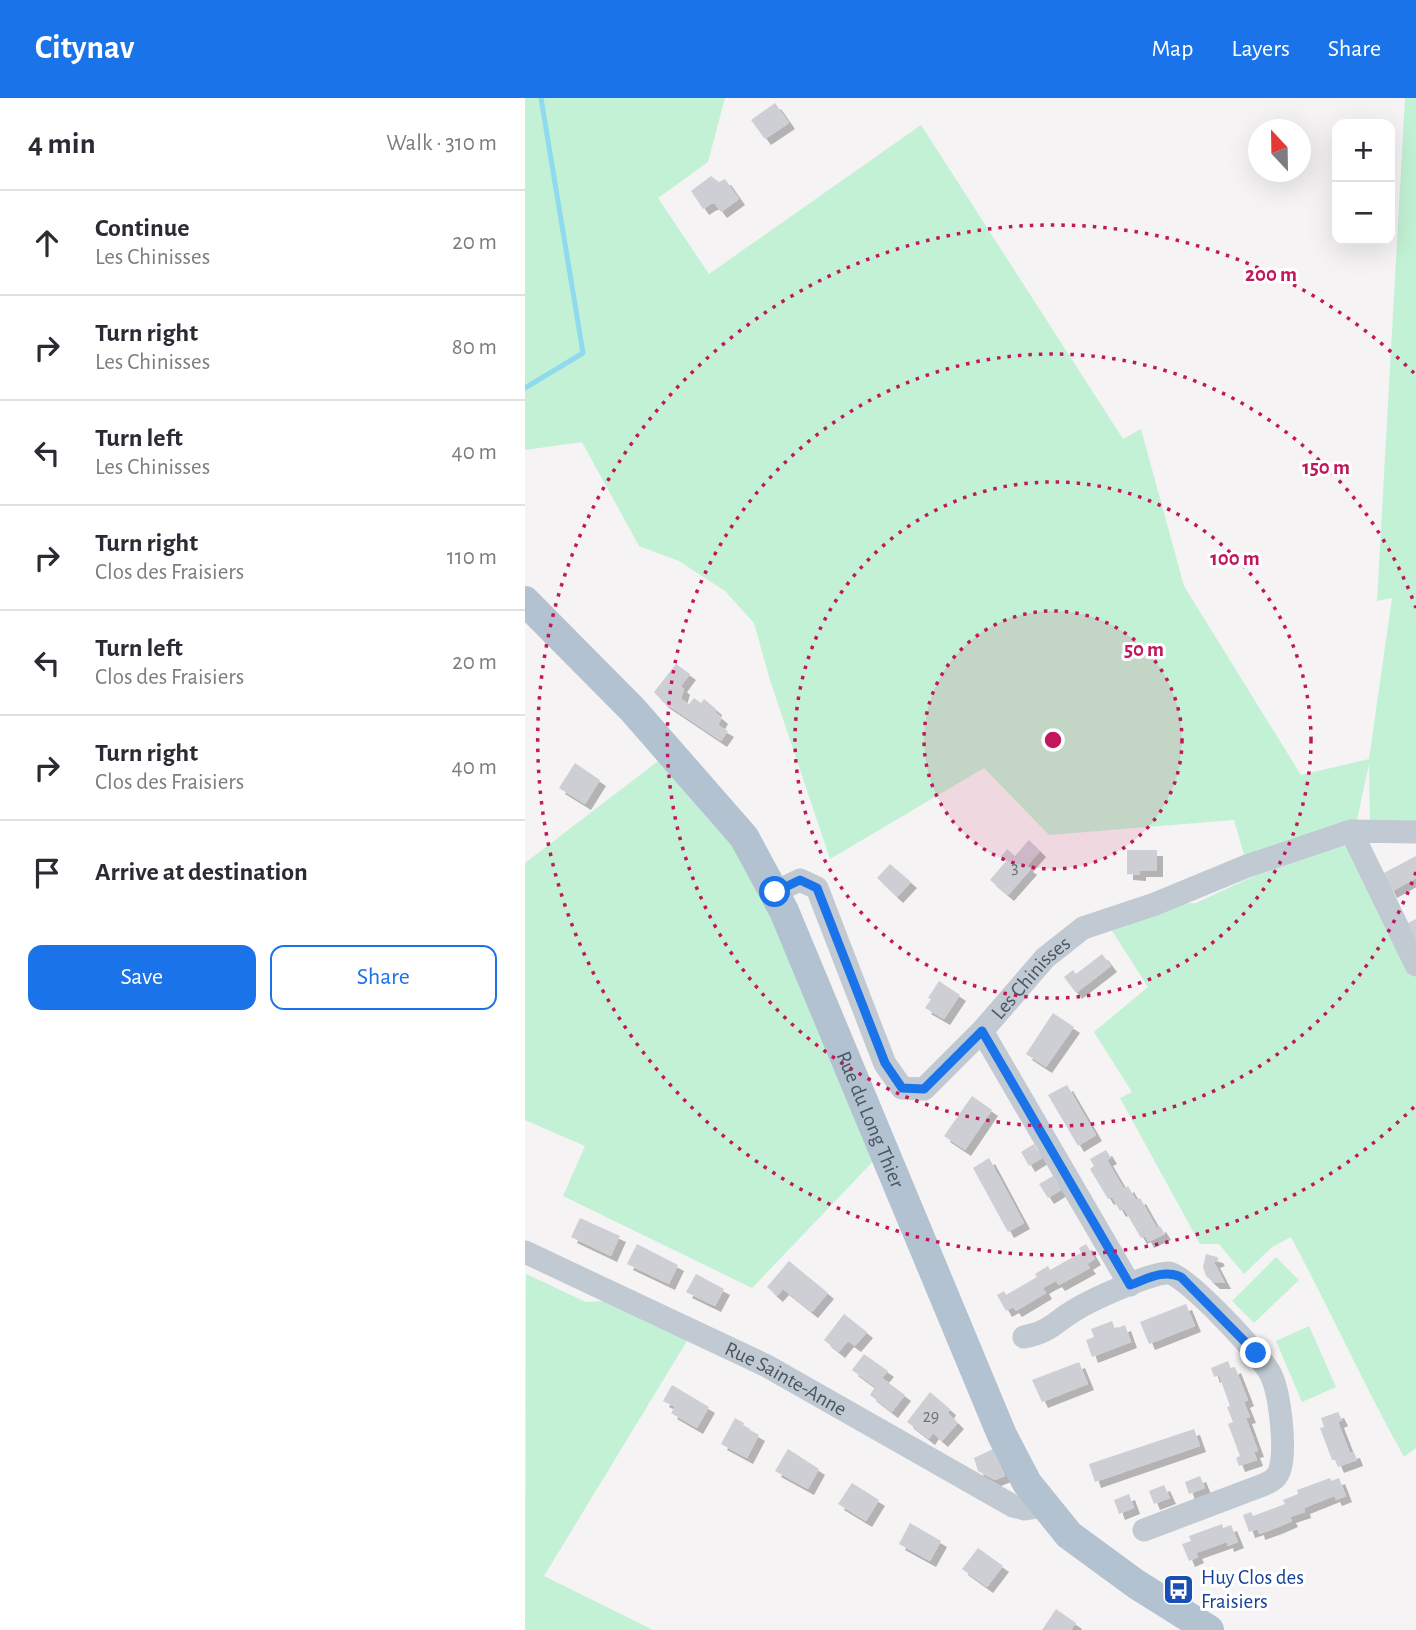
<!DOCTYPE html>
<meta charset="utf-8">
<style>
body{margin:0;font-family:"Alegreya Sans",sans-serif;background:#f2f2f3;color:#2b2b33}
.controls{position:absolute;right:21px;top:21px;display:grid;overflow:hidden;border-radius:14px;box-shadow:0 7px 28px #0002}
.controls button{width:63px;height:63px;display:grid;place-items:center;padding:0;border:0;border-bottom:2px solid #e1e1e2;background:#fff;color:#2b2b33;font:35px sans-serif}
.compass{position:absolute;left:723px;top:21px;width:63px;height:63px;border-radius:50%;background:#fff;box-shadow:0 7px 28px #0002;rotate:338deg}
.stop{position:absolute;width:21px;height:21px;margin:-16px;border:5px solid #1a73e8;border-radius:50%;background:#fff}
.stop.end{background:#1a73e8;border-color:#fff;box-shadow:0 2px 7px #0008}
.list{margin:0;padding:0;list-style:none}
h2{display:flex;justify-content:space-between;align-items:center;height:91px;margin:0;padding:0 28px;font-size:30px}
h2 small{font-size:23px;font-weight:400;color:#7c7c81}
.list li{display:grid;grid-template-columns:46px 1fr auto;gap:21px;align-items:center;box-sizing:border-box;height:105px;padding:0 28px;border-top:2px solid #e1e1e2}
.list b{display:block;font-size:26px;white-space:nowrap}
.list p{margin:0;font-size:23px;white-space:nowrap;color:#7c7c81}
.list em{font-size:23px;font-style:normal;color:#7c7c81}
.actions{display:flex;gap:14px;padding:21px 28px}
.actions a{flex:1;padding:16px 0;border:2px solid #1a73e8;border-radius:14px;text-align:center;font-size:24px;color:#1a73e8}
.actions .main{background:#1a73e8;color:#fff}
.icon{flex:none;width:38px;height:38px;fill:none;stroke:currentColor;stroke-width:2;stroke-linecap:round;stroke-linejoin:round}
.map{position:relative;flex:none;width:891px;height:1532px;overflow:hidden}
header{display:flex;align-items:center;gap:42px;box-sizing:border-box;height:98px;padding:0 35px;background:#1a73e8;color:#fff}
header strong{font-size:33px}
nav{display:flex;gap:38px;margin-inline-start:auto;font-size:24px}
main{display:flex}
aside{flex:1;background:#fff}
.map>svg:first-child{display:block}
.green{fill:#c3f1d5}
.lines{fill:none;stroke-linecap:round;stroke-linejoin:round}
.stream{stroke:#90daee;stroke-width:5}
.building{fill:#cdcfd5;filter:url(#shadow)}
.minor{stroke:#c1cad2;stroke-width:23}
.major{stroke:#b3c2d1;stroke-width:30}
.route{stroke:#1a73e8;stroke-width:9}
.ring{fill:none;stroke:#c2185b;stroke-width:3.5;stroke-dasharray:3.5 7}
.labels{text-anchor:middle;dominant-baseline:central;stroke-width:6;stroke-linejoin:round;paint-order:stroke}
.number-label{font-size:18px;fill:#6b747e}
.street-label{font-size:21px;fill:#4a5661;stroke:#fff}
.transit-label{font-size:21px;fill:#164399;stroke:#fff;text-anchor:start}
.centre{fill:#c2185b;stroke:#fff;stroke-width:3.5}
.ring-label{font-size:21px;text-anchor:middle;font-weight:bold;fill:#c2185b;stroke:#fff;stroke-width:6;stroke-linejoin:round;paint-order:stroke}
</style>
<header>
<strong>Citynav</strong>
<nav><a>Map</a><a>Layers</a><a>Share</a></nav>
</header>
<main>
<aside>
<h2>4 min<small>Walk · 310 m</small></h2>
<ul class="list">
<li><svg class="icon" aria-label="ahead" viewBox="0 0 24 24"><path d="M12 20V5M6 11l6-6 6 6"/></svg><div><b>Continue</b><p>Les Chinisses</p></div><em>20 m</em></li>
<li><svg class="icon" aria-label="right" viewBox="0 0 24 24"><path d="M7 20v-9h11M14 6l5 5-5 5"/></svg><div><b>Turn right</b><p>Les Chinisses</p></div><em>80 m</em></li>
<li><svg class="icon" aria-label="left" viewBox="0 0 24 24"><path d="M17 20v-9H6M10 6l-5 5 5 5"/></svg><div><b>Turn left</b><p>Les Chinisses</p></div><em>40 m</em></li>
<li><svg class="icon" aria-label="right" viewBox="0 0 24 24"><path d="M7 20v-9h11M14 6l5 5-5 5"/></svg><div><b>Turn right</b><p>Clos des Fraisiers</p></div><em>110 m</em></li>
<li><svg class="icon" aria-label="left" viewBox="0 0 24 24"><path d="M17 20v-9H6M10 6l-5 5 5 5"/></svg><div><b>Turn left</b><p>Clos des Fraisiers</p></div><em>20 m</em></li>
<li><svg class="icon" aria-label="right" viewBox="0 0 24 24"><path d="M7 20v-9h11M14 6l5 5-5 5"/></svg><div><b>Turn right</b><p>Clos des Fraisiers</p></div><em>40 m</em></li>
<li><svg class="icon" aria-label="arrive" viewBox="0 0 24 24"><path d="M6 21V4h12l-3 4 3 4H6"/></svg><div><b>Arrive at destination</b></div></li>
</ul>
<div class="actions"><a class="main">Save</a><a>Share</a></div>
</aside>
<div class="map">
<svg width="891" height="1532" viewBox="0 0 891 1532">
<defs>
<filter id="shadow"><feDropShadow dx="6" dy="6" stdDeviation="0" flood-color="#0004"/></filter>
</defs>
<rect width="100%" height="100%" fill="#f5f3f3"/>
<g class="green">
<polygon points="0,0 200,0 183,64 133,100 184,176 396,27 598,341 616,331 659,488 776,677 844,661 867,500 852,503 880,0 891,0 891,728 845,727 844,666 831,726 722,767 709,722 524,737 459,670 305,761 245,582 229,525 200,493 154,463 114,448 57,344 0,352"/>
<polygon points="145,654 219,739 359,1052 227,1190 38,1098 60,1048 0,1022 0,765"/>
<path d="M826,733L891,867V1350L879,1359C839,1287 805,1212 766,1139L747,1149L719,1176L694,1146H675L595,1000L607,994L569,934L623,889L584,828L647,806L671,805Z"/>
<polygon points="751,1159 774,1182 729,1225 707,1203"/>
<polygon points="1,1176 61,1204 102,1202 168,1233 19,1478 128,1532 0,1532"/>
<polygon points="784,1228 811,1289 777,1304 751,1243"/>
</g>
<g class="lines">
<polyline class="stream" points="0,290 58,255 16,0"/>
</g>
<g class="building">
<polygon points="250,5 264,25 240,41 226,22"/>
<polygon points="186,78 194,84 200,81 214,101 196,114 190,106 186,106 178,111 166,93"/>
<polygon points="151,566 165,576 156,588 159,591 156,601 164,606 169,600 176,605 179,601 191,611 190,614 197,620 193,627 203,633 196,643 138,604 129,594"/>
<polygon points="50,665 75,682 60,706 34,690"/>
<polygon points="504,742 515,753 502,768 506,771 483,797 465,782 481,763 476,759 482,751 490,758"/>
<polygon points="602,752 632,752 632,773 615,773 615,777 602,776"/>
<polygon points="891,758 891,780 866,794 857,776"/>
<polygon points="365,766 386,784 372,799 352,780"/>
<polygon points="891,821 891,841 883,825"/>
<polygon points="577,856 586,868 551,895 539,879 548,872 551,876"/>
<polygon points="414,883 435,897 419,921 400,910 406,901 403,900"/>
<polygon points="528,915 549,929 521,969 501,956"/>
<polygon points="542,987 571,1037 553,1048 523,997"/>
<polygon points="447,998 467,1012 440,1052 419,1038"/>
<polygon points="509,1046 517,1060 504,1068 496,1054"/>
<polygon points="581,1052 586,1060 582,1062 599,1091 603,1088 611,1102 615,1100 632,1130 635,1128 640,1136 623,1144 620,1138 616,1140 599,1111 595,1113 587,1099 583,1101 565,1071 569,1068 565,1061"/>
<polygon points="464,1060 499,1125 483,1134 448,1070"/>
<polygon points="528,1078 536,1092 523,1100 514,1086"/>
<polygon points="55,1120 95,1138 86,1158 46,1139"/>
<polygon points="112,1146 153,1167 144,1186 102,1166"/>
<polygon points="561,1146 570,1161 562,1166 565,1170 534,1187 531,1183 525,1186 518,1190 521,1195 491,1213 488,1209 481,1213 472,1197 479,1193 481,1197 512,1179 510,1176 523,1168 525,1172 541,1163 556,1155 554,1150"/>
<polygon points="681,1156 692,1159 694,1162 689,1164 700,1185 689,1185 681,1178 678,1169"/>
<polygon points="264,1163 303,1195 287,1214 258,1191 252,1198 242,1189"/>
<polygon points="171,1176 199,1191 190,1208 161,1194"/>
<polygon points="661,1206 670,1228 624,1246 615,1224"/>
<polygon points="319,1216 342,1234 330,1248 323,1243 314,1254 299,1242"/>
<polygon points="587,1223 590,1231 600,1227 606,1244 567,1259 561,1242 569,1239 566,1231"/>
<polygon points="339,1256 363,1273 357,1280 380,1297 367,1314 345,1297 350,1289 327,1272"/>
<polygon points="703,1263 706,1271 710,1269 723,1302 719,1304 725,1319 721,1320 733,1353 729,1354 732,1362 714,1368 711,1360 715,1358 703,1326 708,1324 702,1309 705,1308 694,1277 689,1279 686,1270"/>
<polygon points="554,1264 563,1286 517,1304 507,1282"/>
<polygon points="147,1287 184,1309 172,1330 146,1315 150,1309 138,1303"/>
<polygon points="405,1294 425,1311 423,1315 433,1325 417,1343 408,1335 404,1341 382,1324"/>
<polygon points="813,1314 817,1322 813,1324 825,1355 829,1354 832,1362 813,1369 810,1362 807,1362 795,1330 799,1329 796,1320"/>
<polygon points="210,1320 219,1325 218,1328 234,1337 222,1360 196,1346"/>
<polygon points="669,1331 675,1348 570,1384 564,1366"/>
<polygon points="263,1351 294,1371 283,1391 250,1373"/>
<polygon points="468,1351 480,1378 470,1382 453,1373 449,1360"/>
<polygon points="675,1378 680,1390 664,1396 660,1384"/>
<polygon points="805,1380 806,1383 814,1380 821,1398 811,1402 809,1398 779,1410 780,1414 765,1419 767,1423 751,1430 734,1436 733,1431 724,1434 718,1417 726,1414 728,1418 760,1406 758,1402 773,1396 772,1392"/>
<polygon points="327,1385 354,1402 341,1423 313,1406"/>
<polygon points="639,1387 645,1400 629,1406 624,1393"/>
<polygon points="604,1396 609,1410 594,1416 589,1402"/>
<polygon points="385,1425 416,1443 405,1463 374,1446"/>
<polygon points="697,1426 698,1430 706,1427 713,1444 703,1448 702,1444 671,1455 673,1459 664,1463 657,1446 666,1443 664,1438"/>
<polygon points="453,1450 478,1468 462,1489 437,1471"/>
<polygon points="531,1511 551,1525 546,1532 517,1532"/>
</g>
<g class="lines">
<g class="minor">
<polyline points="891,734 826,733 891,867"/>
<path id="s1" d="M250,794L275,782L292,790L360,966L377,990L399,991L457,933L520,860L558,830L630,806L722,768L826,733"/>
<polyline points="457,933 605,1187"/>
<path id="s2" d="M0,1154L242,1268L488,1408L500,1411L519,1408"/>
<path d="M499,1239C527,1233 528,1225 550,1212C566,1202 627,1174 644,1175C660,1176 736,1257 745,1275C755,1293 762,1354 754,1374C751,1381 745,1384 738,1387L619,1432"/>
</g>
<path class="major" id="s3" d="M0,503L108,612L219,739L259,813L477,1337L502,1385L544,1437L611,1486L684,1532"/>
</g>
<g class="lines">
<path class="route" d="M250,794L275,782L292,790L360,965L377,990L399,991L457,933L605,1187C622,1181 638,1171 656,1179L731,1255"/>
</g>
<circle cx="528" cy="642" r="129" fill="#c2185b" fill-opacity=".12"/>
<g class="ring">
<circle cx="528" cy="642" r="129"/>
<circle cx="528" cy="642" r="258"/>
<path d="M891 774A386 386 0 1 1 891 510"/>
<path d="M889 1009A515 515 0 1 1 889 275"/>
</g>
<defs>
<symbol id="bus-square" viewBox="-11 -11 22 22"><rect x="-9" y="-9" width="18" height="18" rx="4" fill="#1a4fb4" stroke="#fff"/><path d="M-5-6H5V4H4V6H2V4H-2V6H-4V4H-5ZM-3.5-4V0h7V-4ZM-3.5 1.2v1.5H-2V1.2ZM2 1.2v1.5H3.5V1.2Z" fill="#fff"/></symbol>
</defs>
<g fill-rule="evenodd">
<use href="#bus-square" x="636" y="1474" width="35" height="35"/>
</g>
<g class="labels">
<g class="number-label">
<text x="490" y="770">3</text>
<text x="406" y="1319">29</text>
</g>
<g class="street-label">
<text stroke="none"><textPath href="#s1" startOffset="441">Les Chinisses</textPath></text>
<text stroke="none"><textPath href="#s3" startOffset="632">Rue du Long Thier</textPath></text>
<text stroke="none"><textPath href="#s2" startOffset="290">Rue Sainte-Anne</textPath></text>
</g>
<g class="transit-label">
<text x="676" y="1479">Huy Clos des<tspan x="676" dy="24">Fraisiers</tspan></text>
</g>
</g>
<circle cx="528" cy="642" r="10" class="centre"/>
<g class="ring-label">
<text x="746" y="183">200 m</text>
<text x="801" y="376">150 m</text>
<text x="710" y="467">100 m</text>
<text x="619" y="558">50 m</text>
</g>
</svg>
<div class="controls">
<button>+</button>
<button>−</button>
</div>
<svg class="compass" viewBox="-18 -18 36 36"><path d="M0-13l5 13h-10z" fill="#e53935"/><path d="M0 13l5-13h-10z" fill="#7c7c81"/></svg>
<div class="stop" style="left:250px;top:794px"></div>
<div class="stop end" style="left:731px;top:1255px"></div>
</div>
</main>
